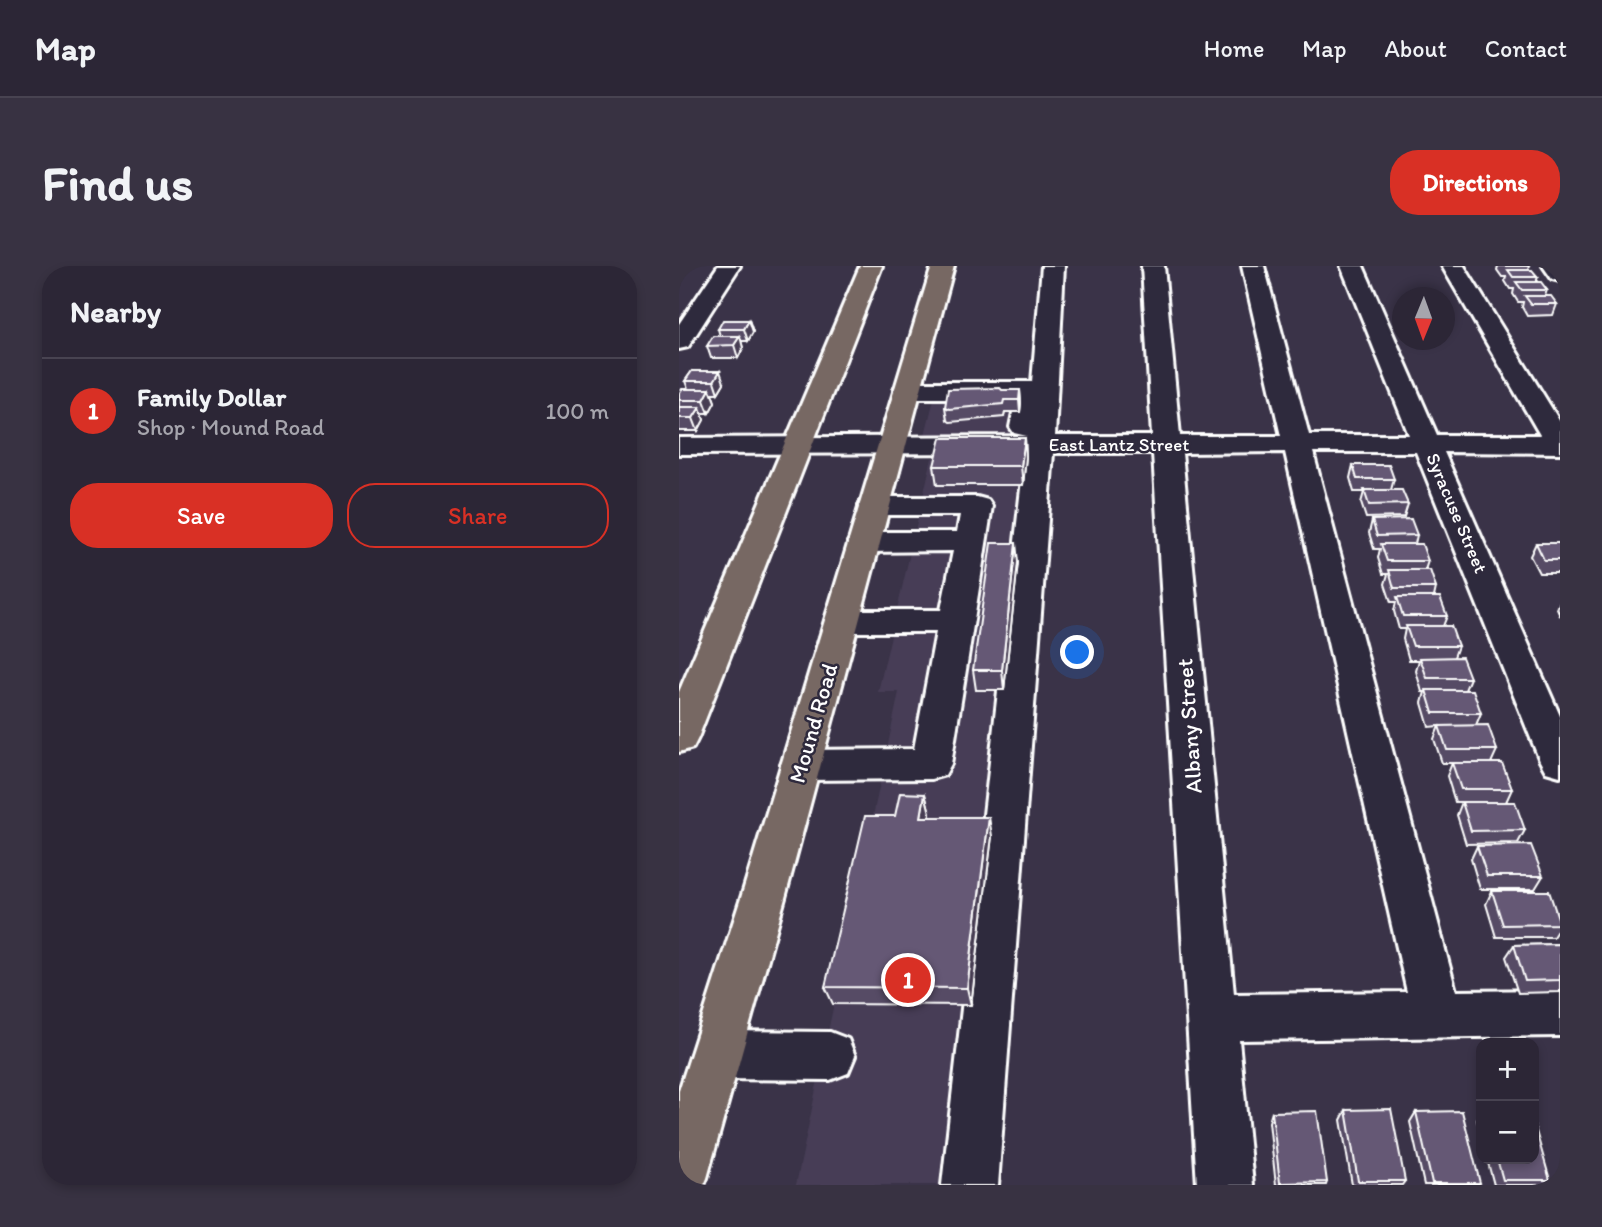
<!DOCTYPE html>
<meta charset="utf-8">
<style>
body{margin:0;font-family:Itim,sans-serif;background:#383242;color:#f1f3f6}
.controls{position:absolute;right:21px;bottom:21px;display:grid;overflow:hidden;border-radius:14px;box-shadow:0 4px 10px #0003}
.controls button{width:63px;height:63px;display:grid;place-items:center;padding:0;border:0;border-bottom:2px solid #484351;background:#2c2636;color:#f1f3f6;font:35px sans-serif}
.compass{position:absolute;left:713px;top:21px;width:63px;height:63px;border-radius:50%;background:#2c2636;box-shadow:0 4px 10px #0003;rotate:181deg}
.you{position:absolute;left:399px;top:387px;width:24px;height:24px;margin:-18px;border:5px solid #fff;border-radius:50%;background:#1a73e8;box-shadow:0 0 0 10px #1a73e833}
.badge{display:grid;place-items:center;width:46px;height:46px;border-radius:50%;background:#d93025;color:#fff;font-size:23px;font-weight:700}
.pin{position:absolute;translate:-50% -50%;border:4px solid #fff;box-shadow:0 2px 7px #0006}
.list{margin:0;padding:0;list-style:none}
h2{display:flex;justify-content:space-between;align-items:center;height:91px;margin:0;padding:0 28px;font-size:30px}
h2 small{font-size:23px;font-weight:400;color:#a6a5ad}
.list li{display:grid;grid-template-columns:46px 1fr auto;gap:21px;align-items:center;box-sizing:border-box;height:105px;padding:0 28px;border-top:2px solid #484351}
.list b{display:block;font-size:26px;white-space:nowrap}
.list p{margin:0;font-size:23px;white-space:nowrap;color:#a6a5ad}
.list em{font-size:23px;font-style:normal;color:#a6a5ad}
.actions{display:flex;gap:14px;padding:21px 28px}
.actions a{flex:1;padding:16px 0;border:2px solid #d93025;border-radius:28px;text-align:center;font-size:24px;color:#d93025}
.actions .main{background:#d93025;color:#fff}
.map{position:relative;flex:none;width:881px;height:919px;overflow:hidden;border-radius:28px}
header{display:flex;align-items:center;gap:42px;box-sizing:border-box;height:98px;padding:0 35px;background:#2c2636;border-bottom:2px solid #484351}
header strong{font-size:33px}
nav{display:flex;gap:38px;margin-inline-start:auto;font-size:24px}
.intro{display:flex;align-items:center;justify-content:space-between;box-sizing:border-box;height:168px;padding:0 42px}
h1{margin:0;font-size:49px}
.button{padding:18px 32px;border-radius:28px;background:#d93025;color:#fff;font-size:24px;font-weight:700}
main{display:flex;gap:42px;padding:0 42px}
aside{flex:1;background:#2c2636;border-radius:28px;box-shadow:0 4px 10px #0003}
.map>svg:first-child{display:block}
.built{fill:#473e56}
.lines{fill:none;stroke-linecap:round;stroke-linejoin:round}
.minor-casing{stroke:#fff;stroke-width:6}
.major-casing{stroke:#fff;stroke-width:6}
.minor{fill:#2f2a3d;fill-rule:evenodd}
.major{fill:#776864;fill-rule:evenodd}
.wall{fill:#574c65;stroke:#fff;stroke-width:2}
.shaded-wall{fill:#473e52;stroke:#fff;stroke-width:2}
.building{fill:#655875;stroke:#fff;stroke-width:2}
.labels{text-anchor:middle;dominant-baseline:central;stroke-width:5;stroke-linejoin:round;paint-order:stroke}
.far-street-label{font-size:19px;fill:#fff;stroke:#2f2a3d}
.street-label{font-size:23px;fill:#fff;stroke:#2f2a3d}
</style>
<header>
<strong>Map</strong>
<nav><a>Home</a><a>Map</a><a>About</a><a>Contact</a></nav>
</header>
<div class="intro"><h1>Find us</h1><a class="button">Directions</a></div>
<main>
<aside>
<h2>Nearby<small></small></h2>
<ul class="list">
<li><span class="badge">1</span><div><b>Family Dollar</b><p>Shop · Mound Road</p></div><em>100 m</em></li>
</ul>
<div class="actions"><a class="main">Save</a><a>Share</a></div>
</aside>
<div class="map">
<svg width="881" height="919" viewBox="0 0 881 919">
<rect width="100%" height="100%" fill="#3a3348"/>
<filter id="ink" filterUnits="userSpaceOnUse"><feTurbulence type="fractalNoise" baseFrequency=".0143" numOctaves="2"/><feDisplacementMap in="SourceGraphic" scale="14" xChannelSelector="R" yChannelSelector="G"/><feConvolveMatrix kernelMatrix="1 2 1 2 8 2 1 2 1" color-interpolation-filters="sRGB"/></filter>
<g filter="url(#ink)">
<g class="built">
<polygon points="260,113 359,113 353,169 246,169"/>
<polygon points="253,192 350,192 307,919 117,919 220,426 199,426"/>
</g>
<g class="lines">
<defs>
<g id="minor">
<polygon points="39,0 61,0 9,81 0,83 0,58"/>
<path d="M363,0H385L376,170H473L463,0H485L501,170H602L563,0H585L630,169H730L662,0H684L758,169H861L763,0H785L881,156V187L765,186L881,450V510L867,506L861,495L737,186H634L777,725L881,724V770L560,774L574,919H518L474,187H374L319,919H263L346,187L0,188V172L348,170L335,167L331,161L337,132H228L219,130L215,124L219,118L228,116H353ZM606,186L728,726L555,728L503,187Z"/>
<polygon points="864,0 881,0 881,15 873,13"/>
<polygon points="195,231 298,231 309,234 313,240 272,498 266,509 252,513 122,514 108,510 102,499 108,488 122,484 235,483 257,366 163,366 151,363 146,355 151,347 163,344 262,344 274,285 185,286 174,283 169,276 174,269 185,266 278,266 281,249 195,249 184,246 180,240 184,234"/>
<polygon points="37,765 151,766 169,773 176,790 169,807 151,814 37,813 19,806 12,789 19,772"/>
</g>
<g id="major">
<polygon points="181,0 203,0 19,472 14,482 0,486 0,426"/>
<polygon points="253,0 275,0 106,632 28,912 25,919 0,919 0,825 62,632"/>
</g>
</defs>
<use href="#minor" class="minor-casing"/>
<use href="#major" class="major-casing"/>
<use href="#minor" class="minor"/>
<use href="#major" class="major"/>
</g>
<g class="wall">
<polygon points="819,0 850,0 849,4 859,11 857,16 868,24 866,30 878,38 874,49 848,50 843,41 844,36 839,36 834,28 835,23 831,23 826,15 827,11 823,11 818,4"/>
<polygon points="70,54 74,66 69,75 62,75 64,82 59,92 32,92 28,80 41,70 39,63"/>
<polygon points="13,105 45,117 39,127 33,127 36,136 30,147 23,147 25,154 19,165 0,165 0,128 9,123 6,115"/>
<polygon points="323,124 341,124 342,137 341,146 326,146 325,151 271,156 268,154 266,141"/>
<polygon points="346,172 347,191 344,219 258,219 255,200"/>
<polygon points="674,199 715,213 712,224 729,238 725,251 687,252 682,237 685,226 675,226 671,212"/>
<polygon points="693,254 738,269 736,278 749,295 746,304 757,322 755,331 768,350 764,360 779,380 775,391 791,412 786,424 802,447 797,459 818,484 812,497 833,523 827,536 846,564 839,577 787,578 778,549 783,536 776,536 768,510 773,497 763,497 755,473 760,460 750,461 743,437 746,426 743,426 737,405 740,394 730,394 724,373 726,363 720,363 715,345 717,336 712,336 706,318 709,308 704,308 699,292 701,283 695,283 690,267"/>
<polygon points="857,277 881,277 881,307 860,307 851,290"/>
<polygon points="339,296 325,424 297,424 294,404"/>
<polygon points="881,335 881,350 878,343"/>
<polygon points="246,528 251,547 250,551 313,570 292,739 154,738 146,721 216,550"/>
<polygon points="798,580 864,610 856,623 801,623 792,593"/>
<polygon points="813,625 881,656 881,660 874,671 817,671 807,638"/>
<polygon points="881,678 881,726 839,727 827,691 835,679"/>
<polygon points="667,844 726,915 723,919 673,919 662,854"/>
<polygon points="593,846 648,916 647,919 597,919 590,856"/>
<polygon points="737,846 801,917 799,919 745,919 731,856"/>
<polygon points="802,847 802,871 798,854"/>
<polygon points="808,893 855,893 871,914 866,919 815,919"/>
</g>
<g class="shaded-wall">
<polygon points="70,54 74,66 69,75 65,63"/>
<polygon points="61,70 64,82 59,92 55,79"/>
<polygon points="41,105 45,117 39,127 35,115"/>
<polygon points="31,123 36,136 30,147 25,134"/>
<polygon points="341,124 342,137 341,146 340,134"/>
<polygon points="21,141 25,154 19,165 14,152"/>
<polygon points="346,172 347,191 344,219 342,200"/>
<polygon points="337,277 339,296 325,424 323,404"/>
<polygon points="246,528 251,547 247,570 242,551"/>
<polygon points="310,551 313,570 292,739 288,722"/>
</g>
<g class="building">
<polygon points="829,4 853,4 859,11 834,11"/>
<polygon points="837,16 862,16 868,24 843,24"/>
<polygon points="846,30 872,30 878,38 852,38"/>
<polygon points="44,54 70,54 65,63 39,63"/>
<polygon points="34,70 61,70 55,79 28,80"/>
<polygon points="13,105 41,105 35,115 6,115"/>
<polygon points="321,122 323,124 341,124 340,134 325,134 324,138 270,143 266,141 269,123"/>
<polygon points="3,123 31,123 25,134 0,134 0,128"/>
<polygon points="0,141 21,141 14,152 0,152"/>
<polygon points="262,172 346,172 342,200 255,200"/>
<polygon points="674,199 710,199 715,213 678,213"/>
<polygon points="685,224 723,224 729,238 690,239"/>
<polygon points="732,253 738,269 698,270 693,254"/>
<polygon points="312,277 337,277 323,404 294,404"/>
<polygon points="857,277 881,277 881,294 865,294"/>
<polygon points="702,278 743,278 749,295 708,295"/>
<polygon points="710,304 751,304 757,322 715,322"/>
<polygon points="718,331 761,331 768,350 724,350"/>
<polygon points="727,360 772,360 779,380 734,380"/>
<polygon points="783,391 791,412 748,412 741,392"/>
<polygon points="747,424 794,424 802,447 754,447"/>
<polygon points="809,459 818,484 768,484 760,460"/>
<polygon points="773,497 823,497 833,523 782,523"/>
<polygon points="221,527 246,528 242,551 310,551 288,722 146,721 186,550 216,550"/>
<polygon points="783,536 836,536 846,564 792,565"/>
<polygon points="852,579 864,610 808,610 798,580"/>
<polygon points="813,625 870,625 881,658 824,659"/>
<polygon points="881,678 881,714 846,715 835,679"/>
<polygon points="712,843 726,915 679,915 667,844"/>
<polygon points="638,845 648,916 601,917 593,846"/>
<polygon points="783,845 801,917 753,917 737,846"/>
<polygon points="855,858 871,914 824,914 818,893 855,893"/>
</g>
</g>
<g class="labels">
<g class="far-street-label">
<text x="440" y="178">East Lantz Street</text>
<text transform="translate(778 247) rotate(67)">Syracuse Street</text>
</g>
<g class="street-label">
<text transform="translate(134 457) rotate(-74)">Mound Road</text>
<text transform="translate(510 460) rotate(-94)">Albany Street</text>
</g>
</g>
</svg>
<div class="controls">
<button>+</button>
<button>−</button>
</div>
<svg class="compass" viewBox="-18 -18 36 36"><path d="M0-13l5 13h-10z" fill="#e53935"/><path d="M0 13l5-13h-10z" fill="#a6a5ad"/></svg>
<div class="you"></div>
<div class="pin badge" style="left:229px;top:714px">1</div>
</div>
</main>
